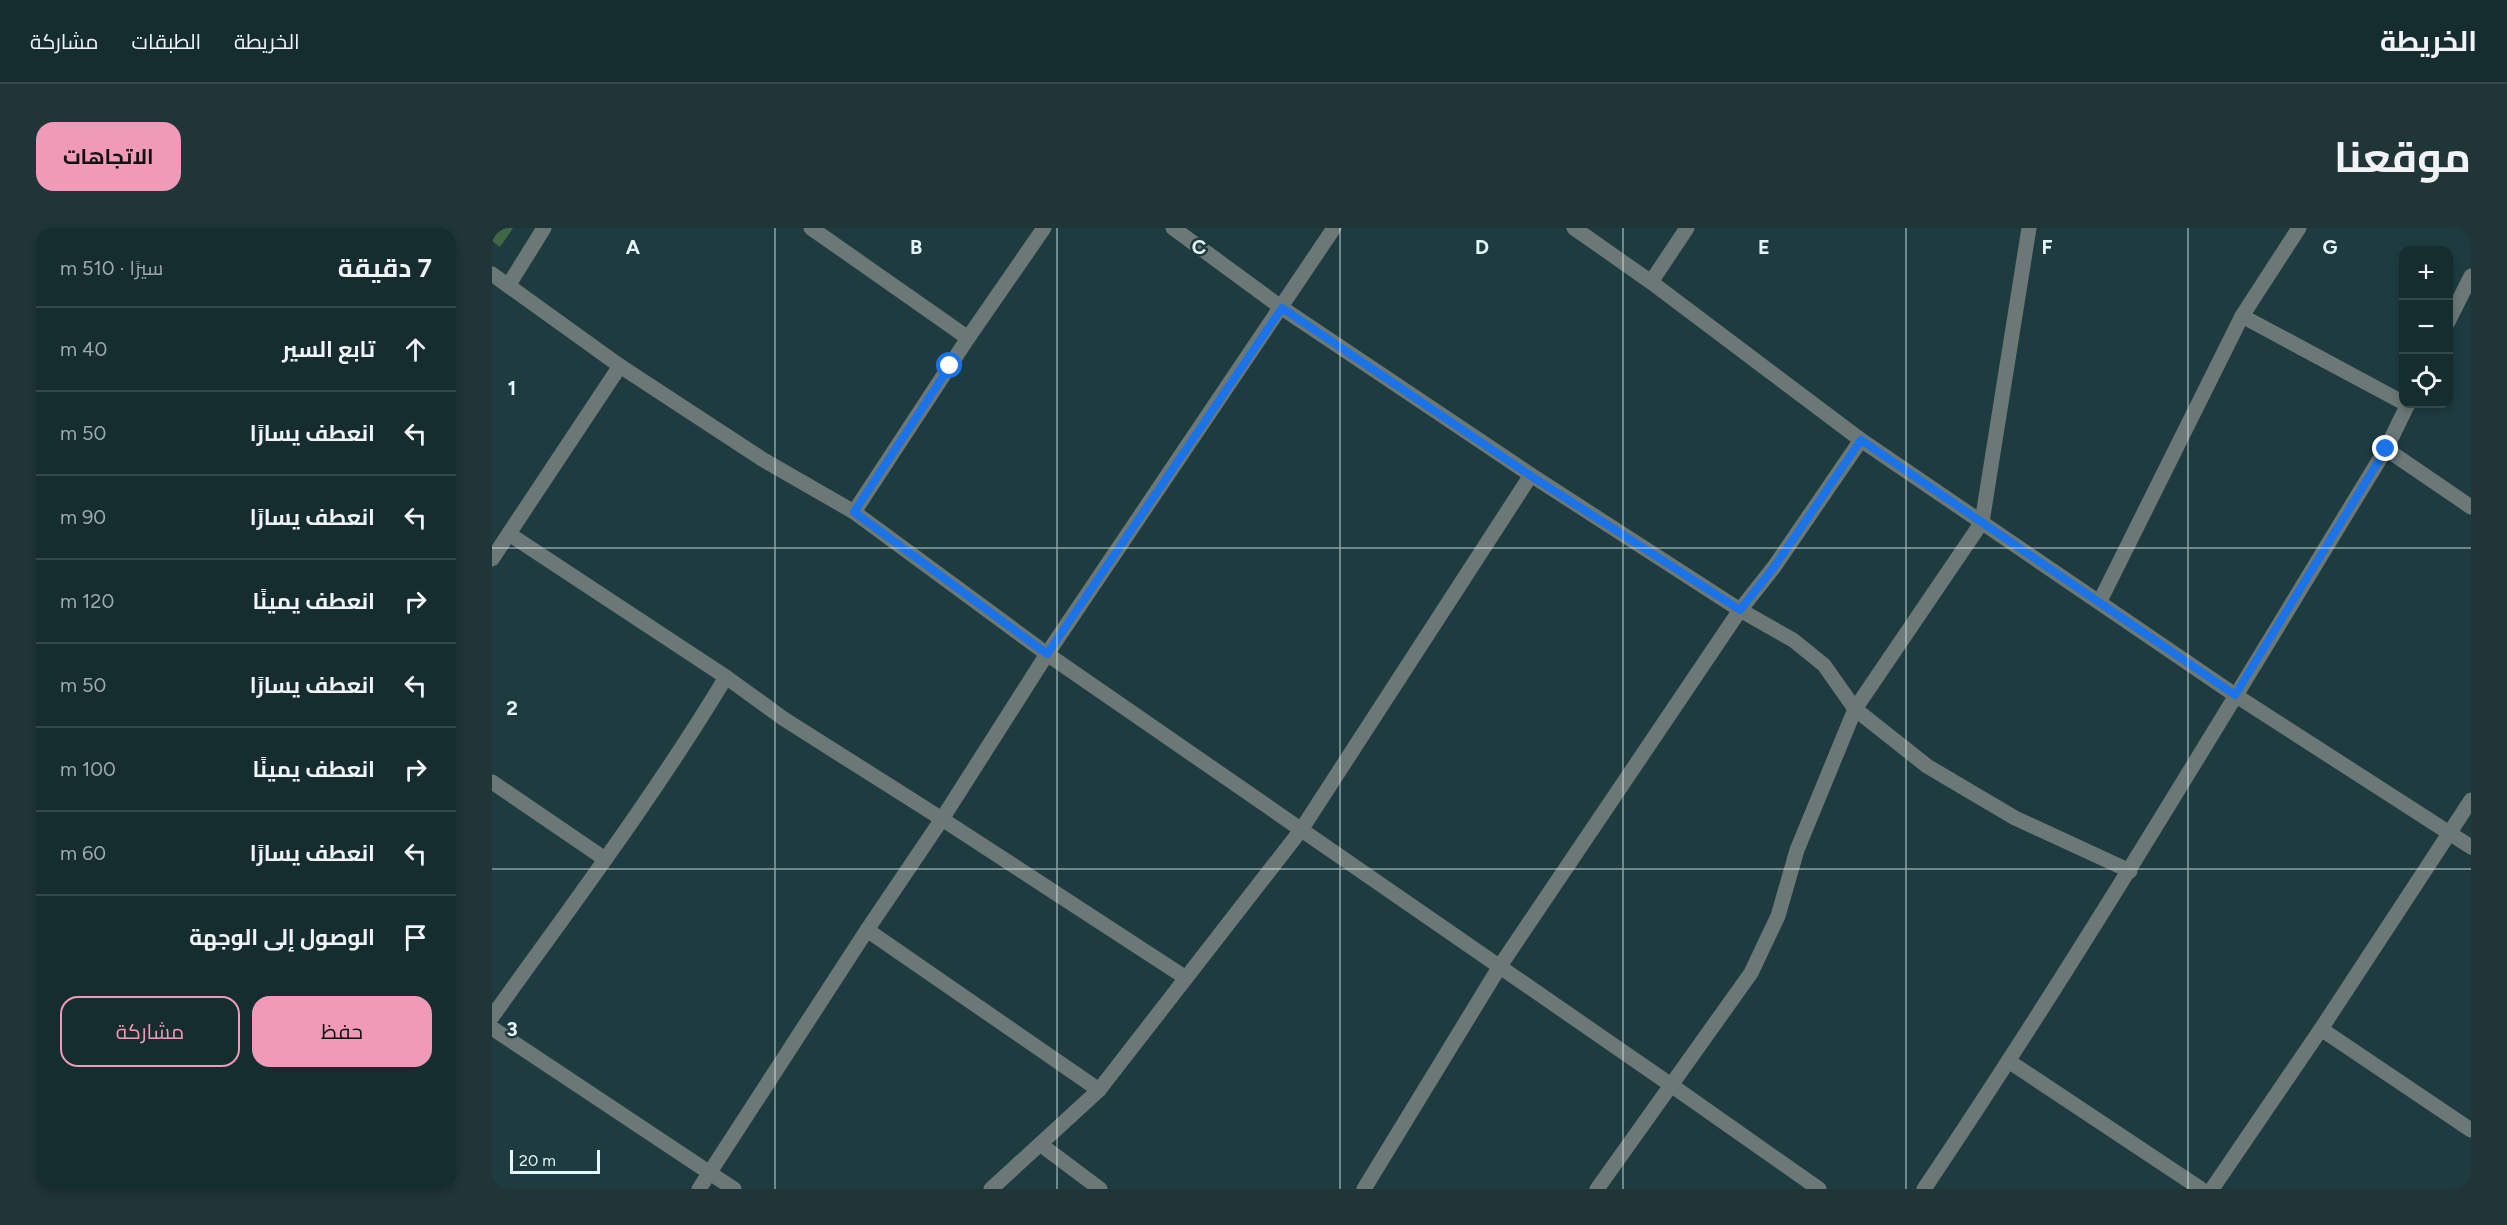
<!DOCTYPE html>
<html lang="ar">
<meta charset="utf-8">
<style>
body{margin:0;font-family:Figtree,Cairo,sans-serif;background:#1f3538;color:#f1f3f6;direction:rtl}
.controls{position:absolute;right:18px;top:18px;display:grid;overflow:hidden;border-radius:12px;box-shadow:0 3px 9px #0003}
.controls button{width:54px;height:54px;display:grid;place-items:center;padding:0;border:0;border-bottom:2px solid #35494c;background:#162d30;color:#f1f3f6;font:30px sans-serif}
.scale{position:absolute;left:18px;bottom:15px;width:90px;box-sizing:border-box;padding-left:6px;border:3px solid #e5f6f8;border-top:0;font-size:16px;line-height:21px;white-space:nowrap;color:#e5f6f8;-webkit-text-stroke:4px #1e3c40;paint-order:stroke}
.stop{position:absolute;width:18px;height:18px;margin:-14px;border:4px solid #1a73e8;border-radius:50%;background:#fff}
.stop.end{background:#1a73e8;border-color:#fff;box-shadow:0 2px 6px #0008}
.list{margin:0;padding:0;list-style:none}
h2{display:flex;justify-content:space-between;align-items:center;height:78px;margin:0;padding:0 24px;font-size:26px}
h2 small{font-size:20px;font-weight:400;color:#9ea8ab}
.list li{display:grid;grid-template-columns:39px 1fr auto;gap:18px;align-items:center;box-sizing:border-box;height:84px;padding:0 24px;border-top:2px solid #35494c}
.list b{display:block;font-size:22px;white-space:nowrap}
.list em{font-size:20px;font-style:normal;color:#9ea8ab}
.actions{display:flex;gap:12px;padding:18px 24px}
.actions a{flex:1;padding:14px 0;border:2px solid #f09ab7;border-radius:18px;text-align:center;font-size:21px;color:#f09ab7}
.actions .main{background:#f09ab7;color:#111}
.icon{flex:none;width:33px;height:33px;fill:none;stroke:currentColor;stroke-width:2;stroke-linecap:round;stroke-linejoin:round}
.map{position:relative;flex:none;width:1979px;height:961px;overflow:hidden;direction:ltr;border-radius:18px}
header{display:flex;align-items:center;gap:36px;box-sizing:border-box;height:84px;padding:0 30px;background:#162d30;border-bottom:2px solid #35494c}
header strong{font-size:28px}
nav{display:flex;gap:33px;margin-inline-start:auto;font-size:21px}
.intro{display:flex;align-items:center;justify-content:space-between;box-sizing:border-box;height:144px;padding:0 36px}
h1{margin:0;font-size:42px}
.button{padding:15px 27px;border-radius:18px;background:#f09ab7;color:#111;font-size:21px;font-weight:700}
main{display:flex;gap:36px;padding:0 36px}
aside{flex:1;background:#162d30;border-radius:18px;box-shadow:0 3px 9px #0003}
.map>svg:first-child{display:block}
.green{fill:#406845}
.lines{fill:none;stroke-linecap:round;stroke-linejoin:round}
.minor{stroke:#6b7875;stroke-width:15}
.route{stroke:#1a73e8;stroke-width:8}
.grid{fill:none;stroke:#e5f6f8;stroke-width:1.5;stroke-opacity:0.55}
.grid-label{font-size:20px;text-anchor:middle;font-weight:bold;fill:#e5f6f8;stroke:#1e3c40;stroke-width:5;stroke-linejoin:round;paint-order:stroke}
</style>
<header>
<strong>الخريطة</strong>
<nav><a>الخريطة</a><a>الطبقات</a><a>مشاركة</a></nav>
</header>
<div class="intro"><h1>موقعنا</h1><a class="button">الاتجاهات</a></div>
<main>
<div class="map">
<svg width="1979" height="961" viewBox="0 0 1979 961">
<rect width="100%" height="100%" fill="#1e3c40"/>
<polygon class="green" points="0,0 21,0 8,19 0,13"/>
<g class="lines">
<g class="minor">
<polyline points="319,0 476,110"/>
<polyline points="681,0 790,80 1039,247 1248,382 1301,412 1332,437 1363,481 1435,538 1523,590 1638,643"/>
<polyline points="1082,0 1159,54 1369,212 1743,467 1979,619"/>
<polyline points="0,46 128,138 270,231 362,284 555,426 1179,857 1327,961"/>
<polyline points="1159,54 1195,0"/>
<polyline points="16,58 52,0"/>
<polyline points="1750,88 1912,175"/>
<polyline points="1956,94 1979,48"/>
<polyline points="1894,221 1979,279"/>
<polyline points="362,284 476,110 552,0"/>
<polyline points="17,306 234,449 292,491 450,591 694,750"/>
<polyline points="0,331 128,138"/>
<polyline points="1608,373 1750,88 1807,0"/>
<polyline points="0,554 113,631"/>
<polyline points="375,702 607,862"/>
<path d="M0,789C80,677 163,567 234,449"/>
<polyline points="0,800 242,961"/>
<polyline points="1829,801 1979,902"/>
<polyline points="1518,834 1709,961"/>
<polyline points="548,916 608,961"/>
<polyline points="207,961 375,702 450,591 555,426 842,0"/>
<polyline points="499,961 607,862 809,602 1039,247"/>
<polyline points="872,961 1008,738 1248,382 1282,339 1369,212"/>
<polyline points="1105,961 1259,745 1286,688 1305,622 1363,481 1490,294 1537,0"/>
<path d="M1432,961C1594,720 1742,469 1894,221L1916,176"/>
<polyline points="1720,961 1829,801 1979,572"/>
</g>
</g>
<g class="lines">
<polyline class="route" points="458,138 362,284 555,426 790,80 1039,248 1248,382 1282,339 1369,212 1743,467 1894,221"/>
</g>
<path class="grid" d="M283,0V961M565,0V961M848,0V961M1131,0V961M1414,0V961M1696,0V961M0,320H1979M0,641H1979"/>
<g class="grid-label">
<text x="141" y="26">A</text>
<text x="424" y="26">B</text>
<text x="707" y="26">C</text>
<text x="990" y="26">D</text>
<text x="1272" y="26">E</text>
<text x="1555" y="26">F</text>
<text x="1838" y="26">G</text>
<text x="20" y="167">1</text>
<text x="20" y="487">2</text>
<text x="20" y="808">3</text>
</g>
</svg>
<div class="controls">
<button>+</button>
<button>−</button>
<button><svg class="icon" aria-label="locate" viewBox="0 0 24 24"><circle cx="12" cy="12" r="6"/><path d="M12 2v4M12 18v4M2 12h4M18 12h4"/></svg></button>
</div>
<div class="scale">20 m</div>
<div class="stop" style="left:458px;top:138px"></div>
<div class="stop end" style="left:1894px;top:221px"></div>
</div>
<aside>
<h2>7 دقيقة<small>سيرًا · 510 m</small></h2>
<ul class="list">
<li><svg class="icon" aria-label="ahead" viewBox="0 0 24 24"><path d="M12 20V5M6 11l6-6 6 6"/></svg><div><b>تابع السير</b></div><em>40 m</em></li>
<li><svg class="icon" aria-label="left" viewBox="0 0 24 24"><path d="M17 20v-9H6M10 6l-5 5 5 5"/></svg><div><b>انعطف يسارًا</b></div><em>50 m</em></li>
<li><svg class="icon" aria-label="left" viewBox="0 0 24 24"><path d="M17 20v-9H6M10 6l-5 5 5 5"/></svg><div><b>انعطف يسارًا</b></div><em>90 m</em></li>
<li><svg class="icon" aria-label="right" viewBox="0 0 24 24"><path d="M7 20v-9h11M14 6l5 5-5 5"/></svg><div><b>انعطف يمينًا</b></div><em>120 m</em></li>
<li><svg class="icon" aria-label="left" viewBox="0 0 24 24"><path d="M17 20v-9H6M10 6l-5 5 5 5"/></svg><div><b>انعطف يسارًا</b></div><em>50 m</em></li>
<li><svg class="icon" aria-label="right" viewBox="0 0 24 24"><path d="M7 20v-9h11M14 6l5 5-5 5"/></svg><div><b>انعطف يمينًا</b></div><em>100 m</em></li>
<li><svg class="icon" aria-label="left" viewBox="0 0 24 24"><path d="M17 20v-9H6M10 6l-5 5 5 5"/></svg><div><b>انعطف يسارًا</b></div><em>60 m</em></li>
<li><svg class="icon" aria-label="arrive" viewBox="0 0 24 24"><path d="M6 21V4h12l-3 4 3 4H6"/></svg><div><b>الوصول إلى الوجهة</b></div></li>
</ul>
<div class="actions"><a class="main">حفظ</a><a>مشاركة</a></div>
</aside>
</main>
